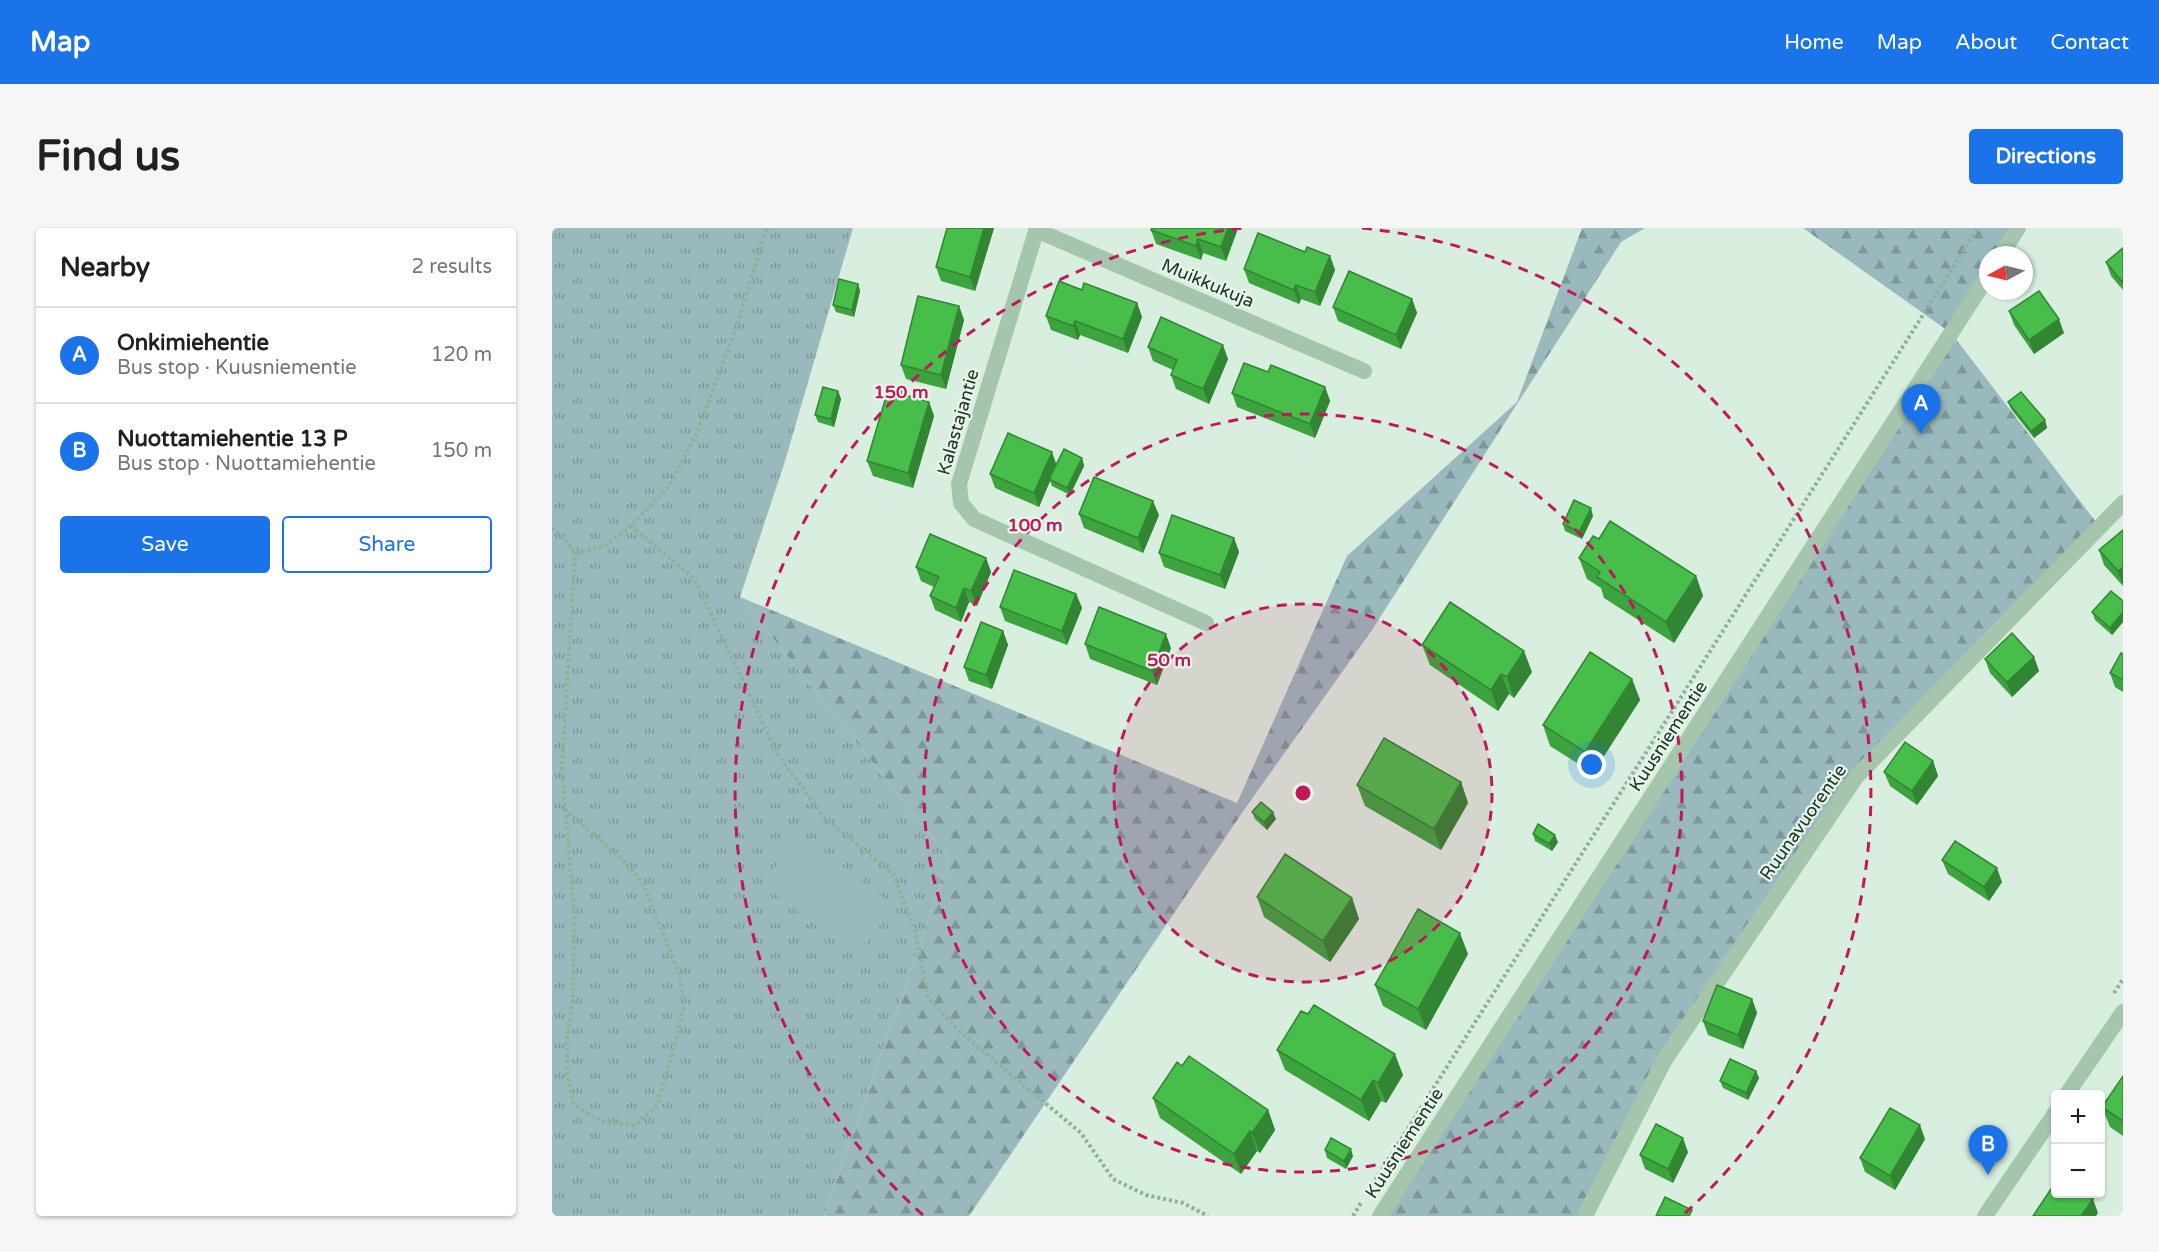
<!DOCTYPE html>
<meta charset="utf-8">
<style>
body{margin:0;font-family:"Varela Round",sans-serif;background:#f6f6f6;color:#202124}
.controls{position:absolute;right:18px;bottom:18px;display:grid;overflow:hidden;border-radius:6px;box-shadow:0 2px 4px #0004}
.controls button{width:54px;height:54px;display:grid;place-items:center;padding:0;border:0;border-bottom:2px solid #e0e0e0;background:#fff;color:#202124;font:30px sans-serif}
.compass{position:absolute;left:1427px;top:18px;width:54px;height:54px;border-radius:50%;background:#fff;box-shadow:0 2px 4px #0004;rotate:263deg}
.you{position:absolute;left:1040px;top:537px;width:21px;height:21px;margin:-15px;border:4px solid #fff;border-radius:50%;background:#1a73e8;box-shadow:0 0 0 9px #1a73e833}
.badge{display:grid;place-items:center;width:39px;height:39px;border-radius:50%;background:#1a73e8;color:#fff;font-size:20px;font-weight:700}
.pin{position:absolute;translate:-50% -50px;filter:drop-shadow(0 2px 3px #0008)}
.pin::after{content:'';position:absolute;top:32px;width:21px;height:18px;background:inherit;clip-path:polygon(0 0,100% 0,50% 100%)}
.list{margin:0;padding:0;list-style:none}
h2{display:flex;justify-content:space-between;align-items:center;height:78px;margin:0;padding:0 24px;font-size:26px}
h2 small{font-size:20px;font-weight:400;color:#757577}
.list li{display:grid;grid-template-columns:39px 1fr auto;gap:18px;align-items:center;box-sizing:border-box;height:96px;padding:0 24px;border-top:2px solid #e0e0e0}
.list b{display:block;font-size:22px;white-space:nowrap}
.list p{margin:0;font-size:20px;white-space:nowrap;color:#757577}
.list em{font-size:20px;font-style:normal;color:#757577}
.actions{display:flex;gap:12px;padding:18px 24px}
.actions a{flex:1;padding:14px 0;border:2px solid #1a73e8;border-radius:6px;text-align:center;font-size:21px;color:#1a73e8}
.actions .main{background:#1a73e8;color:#fff}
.map{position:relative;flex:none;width:1571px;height:988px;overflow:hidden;border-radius:6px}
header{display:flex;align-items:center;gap:36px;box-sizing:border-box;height:84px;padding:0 30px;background:#1a73e8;color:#fff}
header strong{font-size:28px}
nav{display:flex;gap:33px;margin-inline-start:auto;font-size:21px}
.intro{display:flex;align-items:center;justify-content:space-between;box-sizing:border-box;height:144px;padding:0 36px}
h1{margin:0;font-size:42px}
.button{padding:15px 27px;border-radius:6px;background:#1a73e8;color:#fff;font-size:21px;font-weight:700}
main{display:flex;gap:36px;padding:0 36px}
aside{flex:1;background:#fff;border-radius:6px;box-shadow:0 2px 4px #0004}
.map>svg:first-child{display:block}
.grass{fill:url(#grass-tufts)}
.forest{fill:url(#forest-firs)}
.pitch{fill:#99b9bd}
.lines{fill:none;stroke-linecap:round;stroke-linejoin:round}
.path{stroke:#90b197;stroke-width:4;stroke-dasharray:3 3;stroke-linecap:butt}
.minor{stroke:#a5c6ad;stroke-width:16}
.tertiary{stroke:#a5c6ad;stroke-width:16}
.wall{fill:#3da33f}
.shaded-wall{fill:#328533}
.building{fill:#47be49;stroke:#328533;stroke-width:1.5}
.ring{fill:none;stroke:#c2185b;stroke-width:3;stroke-dasharray:10 8}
.labels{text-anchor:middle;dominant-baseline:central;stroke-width:4.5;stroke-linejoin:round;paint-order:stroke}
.street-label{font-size:18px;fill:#263227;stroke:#e4f7ea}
.centre{fill:#c2185b;stroke:#e4f7ea;stroke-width:3}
.ring-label{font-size:18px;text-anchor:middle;font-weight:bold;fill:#c2185b;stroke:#e4f7ea;stroke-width:4.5;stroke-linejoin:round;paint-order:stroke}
</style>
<header>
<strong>Map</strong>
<nav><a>Home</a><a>Map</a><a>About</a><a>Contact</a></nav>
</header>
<div class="intro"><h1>Find us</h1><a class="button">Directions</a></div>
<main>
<aside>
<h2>Nearby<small>2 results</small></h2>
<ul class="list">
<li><span class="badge">A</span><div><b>Onkimiehentie</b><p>Bus stop · Kuusniementie</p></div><em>120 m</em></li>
<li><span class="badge">B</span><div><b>Nuottamiehentie 13 P</b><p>Bus stop · Nuottamiehentie</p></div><em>150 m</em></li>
</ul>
<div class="actions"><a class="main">Save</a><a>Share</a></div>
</aside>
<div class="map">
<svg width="1571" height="988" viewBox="0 0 1571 988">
<defs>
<pattern id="grass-tufts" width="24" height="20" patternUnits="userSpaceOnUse" patternTransform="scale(1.5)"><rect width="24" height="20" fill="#99b9bd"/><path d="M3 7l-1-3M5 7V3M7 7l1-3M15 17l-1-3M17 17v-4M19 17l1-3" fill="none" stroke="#7d979a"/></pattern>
<pattern id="forest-firs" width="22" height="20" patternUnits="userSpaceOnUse" patternTransform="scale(1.5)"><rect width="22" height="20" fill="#99b9bd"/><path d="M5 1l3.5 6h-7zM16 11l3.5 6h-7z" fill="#7d979a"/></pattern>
</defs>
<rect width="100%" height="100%" fill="#d8efdf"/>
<polygon class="grass" points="0,0 301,0 233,233 188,369 398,631 272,988 0,988"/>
<g class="forest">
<polygon points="1030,0 1093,0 1069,14 820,402 692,582 417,988 272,988 398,631 188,369 685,575 795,328 965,174"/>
<polygon points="1251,0 1466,0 1449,27 1436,27 1436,48 1400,106 1547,298 1304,549 1112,833 1033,988 828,988 1399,105"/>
</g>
<polygon class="pitch" points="248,606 342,678 305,728 210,656"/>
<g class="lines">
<g class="path">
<polyline points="79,298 142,350 226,527 273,590 341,646 363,702 376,769 407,803 529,905 561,951 594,967 631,975 656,988"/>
<polyline points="0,300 15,314 23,326 52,318 79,298 117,258 145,205 185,96 215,0"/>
<polyline points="12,581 71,632 91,655 127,746 132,778 125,809 105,878 83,897 50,894 22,877 15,844 15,810 21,770 22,683 10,541 23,326"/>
<polyline points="1562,765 1571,751"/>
<polyline points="817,962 1426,0"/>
<polyline points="801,988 810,973"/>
</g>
<g class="minor">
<polyline points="485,0 407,256 409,275 422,291 654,395"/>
<polyline points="484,2 812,143"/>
<polyline points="1515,866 1571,784"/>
<polyline points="1033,988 1112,833 1304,549 1571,275"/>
<polyline points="1433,988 1504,884"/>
</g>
<g class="tertiary">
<polyline points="1449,27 1466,0"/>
<polyline points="828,988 1436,48"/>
</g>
</g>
<g class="wall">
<polygon points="395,0 442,0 423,63 389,53 384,39"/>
<polygon points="599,2 685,3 674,33 651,25 649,32 604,16"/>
<polygon points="1571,20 1571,62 1559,48 1554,34"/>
<polygon points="753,24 778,28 783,42 768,78 749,71 747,76 697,55 692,41"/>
<polygon points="306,56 308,63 302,89 284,84 281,77"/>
<polygon points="530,62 585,75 590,89 576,125 528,107 526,112 499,102 494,88"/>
<polygon points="860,71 865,85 849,121 786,93 781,79"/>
<polygon points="407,78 412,92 394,161 354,151 349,137"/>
<polygon points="1457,83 1512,105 1482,126 1462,97"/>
<polygon points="596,119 676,131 657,176 624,161 619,147 621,142 601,133"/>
<polygon points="716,144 773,159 778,173 763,210 685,179 680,165"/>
<polygon points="286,163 289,171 282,199 266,194 263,187"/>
<polygon points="377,174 382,188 361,260 321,248 315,233"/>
<polygon points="1456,174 1493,192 1495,200 1482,210 1459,181"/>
<polygon points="530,230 532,238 518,267 500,258 498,253 487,279 443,260 438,246 504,237"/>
<polygon points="527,286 607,287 591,325 532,300"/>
<polygon points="1041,288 1030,311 1013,303 1011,296"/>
<polygon points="1571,302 1571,358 1552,337 1547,322"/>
<polygon points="682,310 687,324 673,361 612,339 607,325"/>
<polygon points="1047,311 1144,348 1151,368 1122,415 1052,370 1049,360 1035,351 1027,330"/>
<polygon points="434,330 439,344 425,378 417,374 409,394 383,382 378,368 382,359 369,353 364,339"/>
<polygon points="524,366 530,380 515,417 453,393 448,379"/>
<polygon points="1571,373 1571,394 1560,407 1543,392 1540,384"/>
<polygon points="451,403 456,417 440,461 417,453 412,439"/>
<polygon points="533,416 619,420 605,457 538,431"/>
<polygon points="870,417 980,444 962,470 957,466 946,483 878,437"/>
<polygon points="1571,426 1571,464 1563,459 1558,445"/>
<polygon points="1482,429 1487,443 1460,469 1438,445 1433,431"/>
<polygon points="1080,451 1088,472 1041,545 998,518 991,497"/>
<polygon points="1381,533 1386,548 1365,577 1338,558 1332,544"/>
<polygon points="909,554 916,575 889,622 813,578 805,557"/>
<polygon points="700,584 724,591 715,602 703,591"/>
<polygon points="981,606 1006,614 1000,623 983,613"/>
<polygon points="1390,632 1450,654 1437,673 1396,646"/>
<polygon points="705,669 800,670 807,691 778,734 712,689"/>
<polygon points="916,726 874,802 831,778 823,757"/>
<polygon points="1200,771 1205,785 1191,821 1156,807 1151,793"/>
<polygon points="725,822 851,847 834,875 829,873 817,893 733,842"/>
<polygon points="630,838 716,882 723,902 708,925 705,923 689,946 608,890 601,870"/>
<polygon points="1204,843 1207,850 1196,872 1171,860 1168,853"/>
<polygon points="1571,848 1571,908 1558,899 1550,879"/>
<polygon points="1373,911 1343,962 1313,944 1308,930"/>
<polygon points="773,922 801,928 794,941 775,930"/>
<polygon points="1136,924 1121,955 1093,941 1088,927"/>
</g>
<g class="shaded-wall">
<polygon points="432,0 442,0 423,63 418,49"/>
<polygon points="676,0 684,0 685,3 674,33 669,19"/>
<polygon points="646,11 651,25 649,32 644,18"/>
<polygon points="778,28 783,42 768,78 763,64"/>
<polygon points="306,56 308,63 302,89 300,82"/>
<polygon points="744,57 749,71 747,76 742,62"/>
<polygon points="860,71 865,85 849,121 844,107"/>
<polygon points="585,75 590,89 576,125 571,111"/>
<polygon points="407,78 412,92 394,161 389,147"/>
<polygon points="1507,91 1512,105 1482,126 1477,112"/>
<polygon points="523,93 528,107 526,112 521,98"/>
<polygon points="671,117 676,131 657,176 651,161"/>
<polygon points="773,159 778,173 763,210 758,196"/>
<polygon points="286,163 289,171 282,199 279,191"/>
<polygon points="377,174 382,188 361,260 356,245"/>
<polygon points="1493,192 1495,200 1482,210 1479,203"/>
<polygon points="500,224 505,238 497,251 498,253 487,279 482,265"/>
<polygon points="530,230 532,238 518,267 515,260"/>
<polygon points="601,273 607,287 591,325 586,310"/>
<polygon points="1039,280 1041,288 1030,311 1027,304"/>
<polygon points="682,310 687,324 673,361 668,347"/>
<polygon points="434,330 439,344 425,378 419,363"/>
<polygon points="1571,339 1571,358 1566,343"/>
<polygon points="1144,348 1151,368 1122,415 1114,394"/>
<polygon points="412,360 417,374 409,394 404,380"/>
<polygon points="524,366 530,380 515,417 510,403"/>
<polygon points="1571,384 1571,394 1560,407 1558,400"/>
<polygon points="451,403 456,417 440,461 434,447"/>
<polygon points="614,406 619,420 605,457 600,443"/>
<polygon points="972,423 980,444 962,470 955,449"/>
<polygon points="1482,429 1487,443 1460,469 1455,454"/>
<polygon points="949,446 957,466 946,483 939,462"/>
<polygon points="1080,451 1088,472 1041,545 1033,524"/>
<polygon points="1381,533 1386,548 1365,577 1360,563"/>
<polygon points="909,554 916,575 889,622 882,601"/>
<polygon points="721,584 724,591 715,602 712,594"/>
<polygon points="1003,607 1006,614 1000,623 997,616"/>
<polygon points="1445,640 1450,654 1437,673 1432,659"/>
<polygon points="800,670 807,691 778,734 771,713"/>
<polygon points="908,705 916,726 874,802 866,781"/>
<polygon points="1200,771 1205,785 1191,821 1186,807"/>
<polygon points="843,826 851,847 834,875 826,855"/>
<polygon points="1204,843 1207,850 1196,872 1194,865"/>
<polygon points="821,852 829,873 817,893 809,872"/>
<polygon points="716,882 723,902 708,925 700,905"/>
<polygon points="1368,897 1373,911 1343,962 1338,948"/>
<polygon points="698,903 705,923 689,946 682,926"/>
<polygon points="1131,910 1136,924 1121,955 1116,941"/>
<polygon points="799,921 801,928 794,941 792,933"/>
<polygon points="1541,971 1546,985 1544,988 1529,988"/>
</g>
<g class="building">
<polygon points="395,0 432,0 418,49 384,39"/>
<polygon points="600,0 676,0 669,19 646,11 644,18 599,2"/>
<polygon points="706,5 753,24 755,19 778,28 763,64 744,57 742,62 692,41"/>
<polygon points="1571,20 1571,55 1554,34"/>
<polygon points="797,43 860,71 844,107 781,79"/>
<polygon points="287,51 306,56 300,82 281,77"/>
<polygon points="507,53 530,62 532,55 585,75 571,111 523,93 521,98 494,88"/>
<polygon points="1487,63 1507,91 1477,112 1457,83"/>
<polygon points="366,68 407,78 389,147 349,137"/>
<polygon points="609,89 671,117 651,161 619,147 625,132 596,119"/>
<polygon points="692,135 716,144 719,137 773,159 758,196 680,165"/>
<polygon points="271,159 286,163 279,191 263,187"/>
<polygon points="336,162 377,174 356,245 315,233"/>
<polygon points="1469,164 1493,192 1479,203 1456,174"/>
<polygon points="456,205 500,224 482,265 438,246"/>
<polygon points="512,221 530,230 515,260 497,251"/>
<polygon points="542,249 601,273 586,310 527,286"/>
<polygon points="1022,272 1039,280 1027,304 1011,296"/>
<polygon points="620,287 682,310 668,347 607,325"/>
<polygon points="1058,293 1144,348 1114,394 1045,349 1048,344 1027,330 1041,308 1047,311"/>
<polygon points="1571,302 1571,339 1566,343 1547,322"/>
<polygon points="378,306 434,330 419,363 412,360 404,380 378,368 387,349 364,339"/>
<polygon points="462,342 524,366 510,403 448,379"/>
<polygon points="1559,363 1571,373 1571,384 1558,400 1540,384"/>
<polygon points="898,374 972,423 955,449 949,446 939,462 870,417"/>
<polygon points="547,379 614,406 600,443 533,416"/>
<polygon points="429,394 451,403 434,447 412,439"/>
<polygon points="1460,405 1482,429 1455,454 1433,431"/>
<polygon points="1038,424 1080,451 1033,524 991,497"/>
<polygon points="1569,425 1571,426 1571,452 1558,445"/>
<polygon points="832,510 909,554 882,601 805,557"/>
<polygon points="1353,514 1381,533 1360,563 1332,544"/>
<polygon points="709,574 721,584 712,594 700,584"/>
<polygon points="986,596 1003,607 997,616 981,606"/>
<polygon points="1403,613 1445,640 1432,659 1390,632"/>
<polygon points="733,626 800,670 771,713 705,669"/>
<polygon points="866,681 908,705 866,781 823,757"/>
<polygon points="1165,757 1200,771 1186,807 1151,793"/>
<polygon points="762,777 843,826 826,855 821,852 809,872 725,822 749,783 756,786"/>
<polygon points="637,828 716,882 700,905 698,903 682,926 601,870 625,834 630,838"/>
<polygon points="1178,831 1204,843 1194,865 1168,853"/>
<polygon points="1571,848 1571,893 1550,879"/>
<polygon points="1338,880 1368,897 1338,948 1308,930"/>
<polygon points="1104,896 1131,910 1116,941 1088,927"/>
<polygon points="779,910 799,921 792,933 773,922"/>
<polygon points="1503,955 1503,966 1533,966 1541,971 1529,988 1481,988"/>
<polygon points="1113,969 1140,982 1137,988 1104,988"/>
</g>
<circle cx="751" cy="565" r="189" fill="#c2185b" fill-opacity=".12"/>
<g class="ring">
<circle cx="751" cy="565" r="189"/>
<circle cx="751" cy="565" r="379"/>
<path d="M371 987A568 568 0 0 1 692 0M810 0A568 568 0 0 1 1131 987"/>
</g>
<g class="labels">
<g class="street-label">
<text transform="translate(656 55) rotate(23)">Muikkukuja</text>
<text transform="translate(406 194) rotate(-74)">Kalastajantie</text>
<text transform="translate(1116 508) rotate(-57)">Kuusniementie</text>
<text transform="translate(1251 594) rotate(-55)">Ruunavuorentie</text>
<text transform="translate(852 915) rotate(-57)">Kuusniementie</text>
</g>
</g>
<circle cx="751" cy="565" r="9" class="centre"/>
<g class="ring-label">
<text x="349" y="170">150 m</text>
<text x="483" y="303">100 m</text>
<text x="617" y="438">50 m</text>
</g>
</svg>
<div class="controls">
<button>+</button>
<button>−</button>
</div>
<svg class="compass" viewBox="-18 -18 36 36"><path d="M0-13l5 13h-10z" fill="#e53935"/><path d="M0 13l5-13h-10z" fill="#757577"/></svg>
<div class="you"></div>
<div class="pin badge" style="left:1369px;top:206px">A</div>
<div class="pin badge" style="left:1436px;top:947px">B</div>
</div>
</main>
